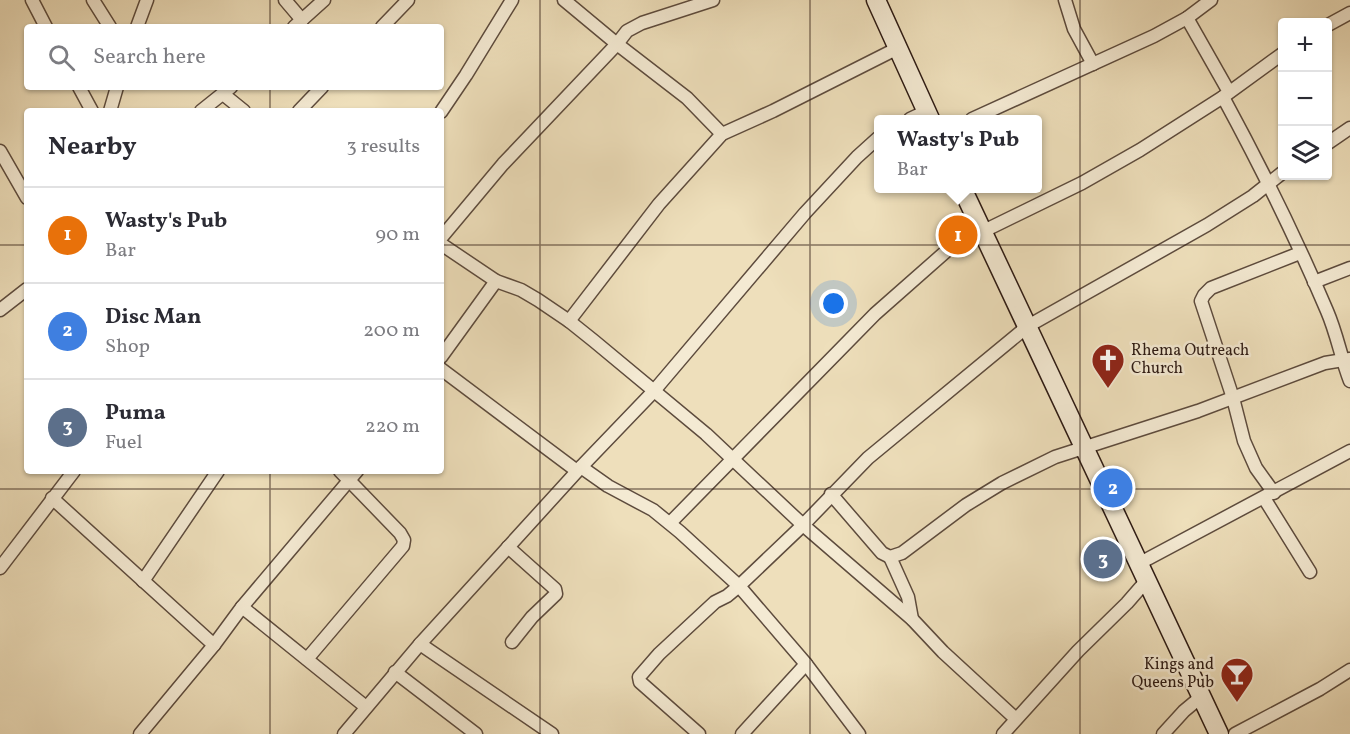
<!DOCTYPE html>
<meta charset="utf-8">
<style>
body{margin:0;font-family:Vollkorn,serif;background:#f2f2f3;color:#2b2b33}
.controls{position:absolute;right:18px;top:18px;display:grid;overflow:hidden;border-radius:6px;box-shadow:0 2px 4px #0004}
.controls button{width:54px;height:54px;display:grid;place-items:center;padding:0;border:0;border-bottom:2px solid #e1e1e2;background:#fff;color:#2b2b33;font:30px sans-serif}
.you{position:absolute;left:834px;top:304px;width:21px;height:21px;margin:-15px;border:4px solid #fff;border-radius:50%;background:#1a73e8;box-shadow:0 0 0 9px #1a73e833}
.badge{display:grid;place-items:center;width:39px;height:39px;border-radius:50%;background:#d93025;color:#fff;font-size:20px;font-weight:700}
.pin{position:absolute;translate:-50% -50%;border:3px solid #fff;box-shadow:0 2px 6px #0006}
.popup{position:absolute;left:874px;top:115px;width:168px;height:78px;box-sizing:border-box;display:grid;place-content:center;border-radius:6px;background:#fff;filter:drop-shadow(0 2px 4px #0005);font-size:20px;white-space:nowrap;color:#7c7c81}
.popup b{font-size:22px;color:#2b2b33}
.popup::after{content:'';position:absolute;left:50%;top:100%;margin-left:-12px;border:12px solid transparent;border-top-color:#fff}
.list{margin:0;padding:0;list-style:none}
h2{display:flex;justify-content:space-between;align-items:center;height:78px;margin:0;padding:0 24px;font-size:26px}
h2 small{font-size:20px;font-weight:400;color:#7c7c81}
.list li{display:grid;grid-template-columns:39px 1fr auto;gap:18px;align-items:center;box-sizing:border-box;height:96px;padding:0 24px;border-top:2px solid #e1e1e2}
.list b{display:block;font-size:22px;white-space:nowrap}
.list p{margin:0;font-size:20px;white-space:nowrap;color:#7c7c81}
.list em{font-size:20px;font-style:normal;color:#7c7c81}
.icon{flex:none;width:33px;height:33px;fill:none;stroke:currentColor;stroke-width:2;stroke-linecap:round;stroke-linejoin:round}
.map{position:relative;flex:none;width:1350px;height:734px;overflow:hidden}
.search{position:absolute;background:#fff;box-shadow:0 2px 4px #0004;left:24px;top:24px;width:420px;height:66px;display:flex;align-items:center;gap:15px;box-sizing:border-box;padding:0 21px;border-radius:6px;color:#7c7c81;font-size:22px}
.panel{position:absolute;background:#fff;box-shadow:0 2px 4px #0004;left:24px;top:108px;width:420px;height:366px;border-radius:6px}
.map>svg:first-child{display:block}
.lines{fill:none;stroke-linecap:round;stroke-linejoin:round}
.minor-casing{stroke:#5d4b3d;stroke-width:15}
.secondary-casing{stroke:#2d1a13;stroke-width:21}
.minor{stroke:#f4ead3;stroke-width:12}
.secondary{stroke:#f4ead3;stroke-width:18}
.grid{fill:none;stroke:#2d1a13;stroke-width:1.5;stroke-opacity:0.55}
.labels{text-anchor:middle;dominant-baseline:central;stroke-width:5;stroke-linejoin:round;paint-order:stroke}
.poi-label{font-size:16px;fill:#2d1a13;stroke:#f4ead3;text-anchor:start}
</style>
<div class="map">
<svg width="1350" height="734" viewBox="0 0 1350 734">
<rect width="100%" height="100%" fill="#eedfbb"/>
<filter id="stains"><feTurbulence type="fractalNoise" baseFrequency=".00333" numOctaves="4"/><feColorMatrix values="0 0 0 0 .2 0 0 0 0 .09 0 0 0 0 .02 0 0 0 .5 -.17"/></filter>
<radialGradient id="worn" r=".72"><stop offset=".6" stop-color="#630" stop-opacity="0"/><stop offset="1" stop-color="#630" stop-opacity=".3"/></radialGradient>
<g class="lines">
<defs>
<g id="minor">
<polyline points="32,0 46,27"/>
<polyline points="93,0 110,27"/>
<polyline points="285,0 302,20"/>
<polyline points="564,0 617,44 687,98 722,134"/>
<polyline points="1065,0 1074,29 1093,64"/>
<polyline points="1187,18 1229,92"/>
<polyline points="1328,25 1350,13"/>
<polyline points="137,27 147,0"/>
<polyline points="294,27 324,0"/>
<polyline points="382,27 408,0"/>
<polyline points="79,87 92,111"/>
<polyline points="223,94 244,111"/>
<path d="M1223,97C1261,167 1296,238 1327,311C1337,334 1341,358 1350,381"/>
<polyline points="110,111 117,87"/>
<polyline points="201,111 231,87"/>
<polyline points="299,111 322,87"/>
<polyline points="441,112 466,75 512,0"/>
<polyline points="910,119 927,111"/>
<polyline points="972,119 1154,36 1187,18 1211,0"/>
<polyline points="1328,143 1350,128"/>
<polyline points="0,151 27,198"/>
<polyline points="441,238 503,164 617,44 627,31 642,23 713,0"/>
<polyline points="441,244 496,281 521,290 538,300 569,321 594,341 706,434 803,525 912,619 943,652 1016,719"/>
<polyline points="1314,282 1350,268"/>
<polyline points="0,310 27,289"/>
<polyline points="569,321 659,204 722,134 773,111 898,48"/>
<polyline points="441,357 496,281"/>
<polyline points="441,369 577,471"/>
<polyline points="581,467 608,486 653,510 680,532 739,586 727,596 715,602 659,654 639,677 640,682 699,734"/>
<polyline points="1274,493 1256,468 1244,441 1233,398 1201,301 1204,295 1211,288 1300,253"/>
<polyline points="831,494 882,553 890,557 902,553 966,505 1002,483 1055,457 1198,411 1325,363 1350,359"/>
<polyline points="52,498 214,645"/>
<polyline points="1264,498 1310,572"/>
<polyline points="670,523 875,314 951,247 1082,183 1140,150 1223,97 1282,54"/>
<polyline points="508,547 555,589 556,594 532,617 512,642"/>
<polyline points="890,557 908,597 912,619"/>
<polyline points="1140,563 1350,451"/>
<polyline points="0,568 74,471"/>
<polyline points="143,581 218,471"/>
<polyline points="242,607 366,707"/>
<polyline points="420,644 552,734"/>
<polyline points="307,659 403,546 404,540 400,533 340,471"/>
<polyline points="395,672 476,734"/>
<polyline points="140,734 214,645 242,607 357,471"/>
<polyline points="344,734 420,644 581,467 653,392 805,213 857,157 878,138"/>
<polyline points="742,734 806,664"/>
<polyline points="859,734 806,664 739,586 803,525 868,458 1028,326 1207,225 1253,196 1282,173"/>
<polyline points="1003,734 1078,651 1127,603 1147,580"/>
<polyline points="1163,734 1184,711 1202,696"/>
<polyline points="1235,734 1320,689 1350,670"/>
</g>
<g id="secondary">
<polyline points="876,0 930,119"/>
<polyline points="962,188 1219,734"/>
</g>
</defs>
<use href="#minor" class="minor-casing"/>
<use href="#secondary" class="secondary-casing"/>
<use href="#minor" class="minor"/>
<use href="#secondary" class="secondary"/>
</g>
<path class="grid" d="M270,0V27M540,0V734M810,0V734M1080,0V734M270,87V111M0,245H27M441,245H1350M270,471V734M0,489H1350"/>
<defs>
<symbol id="church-pin" viewBox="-11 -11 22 30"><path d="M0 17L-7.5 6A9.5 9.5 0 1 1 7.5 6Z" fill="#8f2418" stroke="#f4ead3"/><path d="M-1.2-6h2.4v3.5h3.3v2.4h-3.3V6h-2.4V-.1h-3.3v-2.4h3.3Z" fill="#fff"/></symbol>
<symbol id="bar-pin" viewBox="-11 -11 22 30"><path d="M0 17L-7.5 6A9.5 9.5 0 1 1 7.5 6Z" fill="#8f2418" stroke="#f4ead3"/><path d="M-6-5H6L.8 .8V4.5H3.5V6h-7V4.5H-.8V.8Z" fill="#fff"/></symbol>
</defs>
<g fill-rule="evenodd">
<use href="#church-pin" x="1089" y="341" width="38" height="52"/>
<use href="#bar-pin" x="1218" y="655" width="38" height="52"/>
</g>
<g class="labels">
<g class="poi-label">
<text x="1131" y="351">Rhema Outreach<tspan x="1131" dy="18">Church</tspan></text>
<text x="1214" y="665" text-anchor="end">Kings and<tspan x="1214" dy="18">Queens Pub</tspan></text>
</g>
</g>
<rect width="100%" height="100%" filter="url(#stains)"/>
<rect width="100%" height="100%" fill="url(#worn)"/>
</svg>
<div class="controls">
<button>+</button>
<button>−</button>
<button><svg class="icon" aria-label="layers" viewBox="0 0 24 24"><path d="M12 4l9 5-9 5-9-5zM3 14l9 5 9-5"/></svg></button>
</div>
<div class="you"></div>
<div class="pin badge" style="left:958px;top:235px;background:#e8710a">1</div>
<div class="popup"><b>Wasty's Pub</b>Bar</div>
<div class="pin badge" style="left:1113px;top:488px;background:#3f7fe0">2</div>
<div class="pin badge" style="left:1103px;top:559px;background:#5c6f8a">3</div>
<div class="search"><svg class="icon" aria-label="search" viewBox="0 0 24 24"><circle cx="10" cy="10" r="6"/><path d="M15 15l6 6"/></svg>Search here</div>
<section class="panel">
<h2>Nearby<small>3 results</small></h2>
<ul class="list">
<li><span class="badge" style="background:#e8710a">1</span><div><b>Wasty's Pub</b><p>Bar</p></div><em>90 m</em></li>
<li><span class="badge" style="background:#3f7fe0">2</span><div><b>Disc Man</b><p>Shop</p></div><em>200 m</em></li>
<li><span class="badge" style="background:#5c6f8a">3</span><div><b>Puma</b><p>Fuel</p></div><em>220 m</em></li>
</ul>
</section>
</div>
